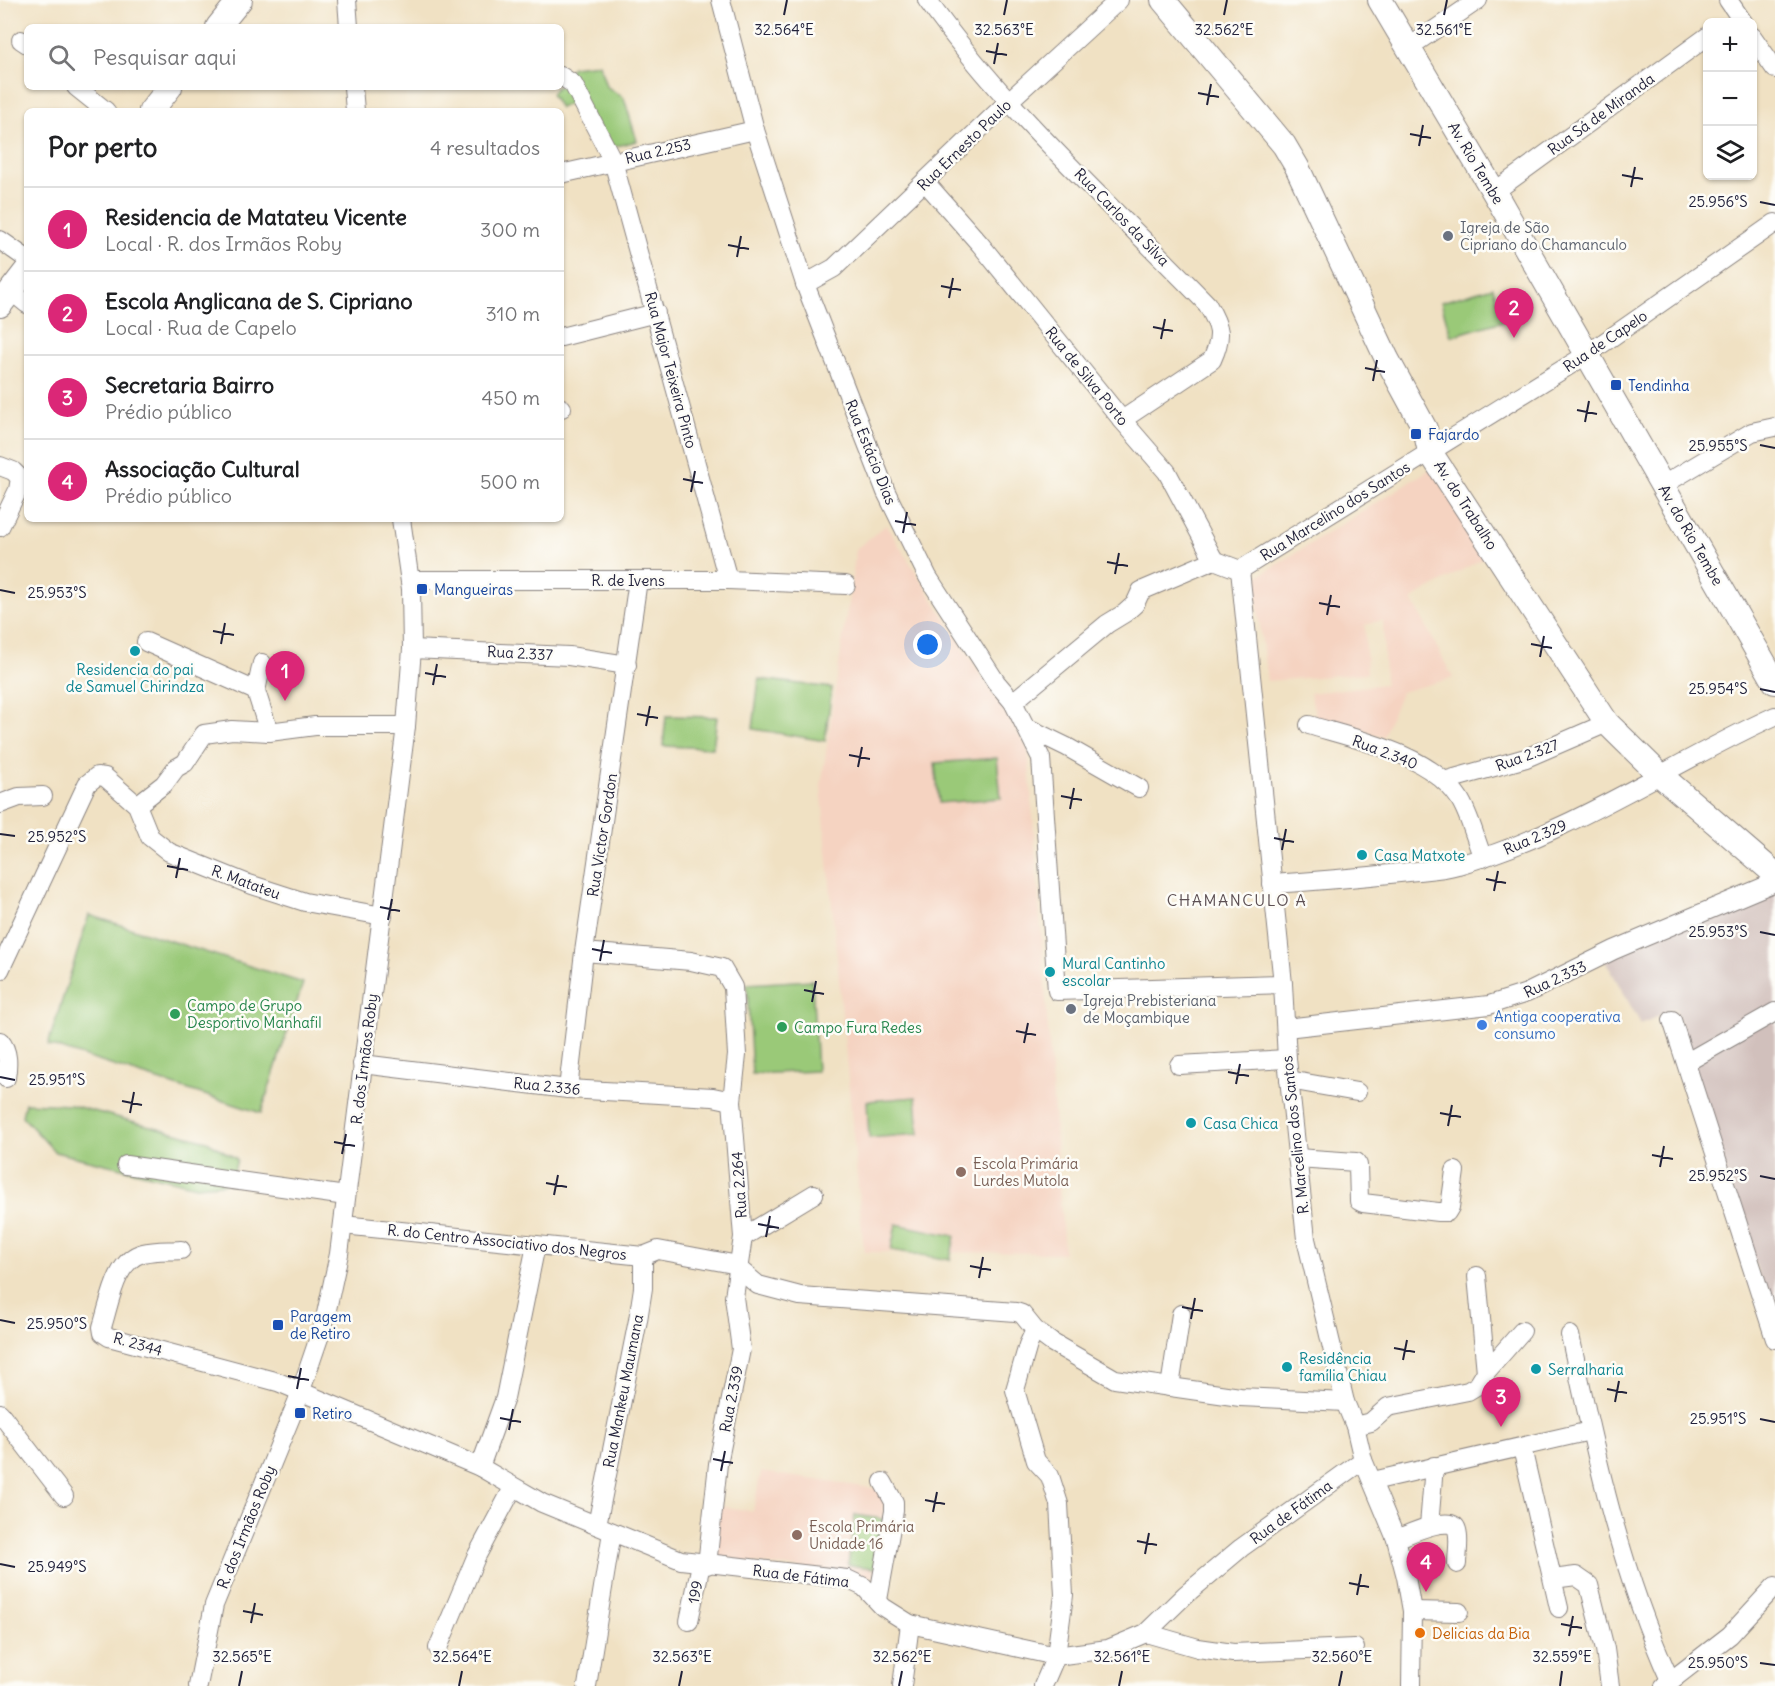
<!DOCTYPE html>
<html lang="pt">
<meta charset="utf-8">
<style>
body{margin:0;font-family:Delius,sans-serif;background:#f2f2f2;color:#202124}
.controls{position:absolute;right:18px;top:18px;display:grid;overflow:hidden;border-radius:9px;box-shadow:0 2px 4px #0004}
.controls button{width:54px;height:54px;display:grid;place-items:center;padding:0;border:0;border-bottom:2px solid #e0e0e0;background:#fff;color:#202124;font:30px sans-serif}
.you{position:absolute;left:928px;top:645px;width:21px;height:21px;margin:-15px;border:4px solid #fff;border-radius:50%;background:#1a73e8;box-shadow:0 0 0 9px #1a73e833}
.badge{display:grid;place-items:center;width:39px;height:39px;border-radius:50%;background:#db2777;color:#fff;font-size:20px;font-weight:700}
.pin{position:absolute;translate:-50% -50px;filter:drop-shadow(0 2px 3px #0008)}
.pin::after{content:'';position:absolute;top:32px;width:21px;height:18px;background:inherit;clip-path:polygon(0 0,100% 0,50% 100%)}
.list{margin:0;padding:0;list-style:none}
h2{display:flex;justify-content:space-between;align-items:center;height:78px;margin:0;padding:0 24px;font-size:26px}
h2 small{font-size:20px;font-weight:400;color:#757577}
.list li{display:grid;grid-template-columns:39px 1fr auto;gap:18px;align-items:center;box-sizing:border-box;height:84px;padding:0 24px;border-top:2px solid #e0e0e0}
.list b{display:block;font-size:22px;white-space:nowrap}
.list p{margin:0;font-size:20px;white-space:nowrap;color:#757577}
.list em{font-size:20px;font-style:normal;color:#757577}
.icon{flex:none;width:33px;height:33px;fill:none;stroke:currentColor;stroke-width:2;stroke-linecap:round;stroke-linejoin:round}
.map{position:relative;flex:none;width:1775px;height:1686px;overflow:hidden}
.search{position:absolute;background:#fff;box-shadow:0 2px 4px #0004;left:24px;top:24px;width:540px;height:66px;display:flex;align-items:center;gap:15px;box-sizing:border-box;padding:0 21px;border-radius:9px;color:#757577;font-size:22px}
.panel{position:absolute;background:#fff;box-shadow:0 2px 4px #0004;left:24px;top:108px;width:540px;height:414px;border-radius:9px}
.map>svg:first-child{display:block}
.built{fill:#f5d3c1}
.industrial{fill:#d1c0bc}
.green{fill:#9ac978;stroke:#5e765a;stroke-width:1.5}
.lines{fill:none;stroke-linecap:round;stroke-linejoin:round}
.minor-casing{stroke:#89827f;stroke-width:20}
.major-casing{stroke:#89827f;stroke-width:26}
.minor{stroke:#fff;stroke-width:18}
.major{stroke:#fff;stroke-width:24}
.ticks{fill:none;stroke:#22223b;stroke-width:2}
.worship-dot{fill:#6b7280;stroke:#fdfcf7;stroke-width:2}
.transit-dot{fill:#1a4fb4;stroke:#fdfcf7;stroke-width:2}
.culture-dot{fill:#0f9aa8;stroke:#fdfcf7;stroke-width:2}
.leisure-dot{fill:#2e9e5b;stroke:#fdfcf7;stroke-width:2}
.shop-dot{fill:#3f7fe0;stroke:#fdfcf7;stroke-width:2}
.education-dot{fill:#8d6e63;stroke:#fdfcf7;stroke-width:2}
.food-dot{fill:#e8710a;stroke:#fdfcf7;stroke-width:2}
.labels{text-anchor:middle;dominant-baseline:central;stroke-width:5;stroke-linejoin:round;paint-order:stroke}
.street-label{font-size:15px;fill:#22223b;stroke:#fdfcf7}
.worship-label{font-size:15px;fill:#5b616d;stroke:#fdfcf7;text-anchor:start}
.transit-label{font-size:15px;fill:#164399;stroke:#fdfcf7;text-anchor:start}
.culture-label{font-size:15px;fill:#0d838f;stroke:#fdfcf7;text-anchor:start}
.leisure-label{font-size:15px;fill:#27864d;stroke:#fdfcf7;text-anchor:start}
.shop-label{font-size:15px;fill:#366cbe;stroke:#fdfcf7;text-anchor:start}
.education-label{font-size:15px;fill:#785e54;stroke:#fdfcf7;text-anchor:start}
.food-label{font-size:15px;fill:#c56008;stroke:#fdfcf7;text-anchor:start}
.neighbourhood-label{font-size:16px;letter-spacing:1.5px;fill:#5d5054;stroke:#fdfcf7}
.ticks-label{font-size:15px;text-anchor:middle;fill:#22223b;stroke:#fdfcf7;stroke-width:5;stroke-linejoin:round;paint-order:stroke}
</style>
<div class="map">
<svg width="1775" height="1686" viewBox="0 0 1775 1686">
<rect width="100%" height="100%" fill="#fdfcf7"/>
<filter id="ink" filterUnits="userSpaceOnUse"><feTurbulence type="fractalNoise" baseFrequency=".0167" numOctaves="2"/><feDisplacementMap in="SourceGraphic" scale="12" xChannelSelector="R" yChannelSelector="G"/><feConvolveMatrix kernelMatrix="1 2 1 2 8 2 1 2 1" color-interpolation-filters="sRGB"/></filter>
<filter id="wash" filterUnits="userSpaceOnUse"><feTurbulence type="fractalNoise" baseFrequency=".008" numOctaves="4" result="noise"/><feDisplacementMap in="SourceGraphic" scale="24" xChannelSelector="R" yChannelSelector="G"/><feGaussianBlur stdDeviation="1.35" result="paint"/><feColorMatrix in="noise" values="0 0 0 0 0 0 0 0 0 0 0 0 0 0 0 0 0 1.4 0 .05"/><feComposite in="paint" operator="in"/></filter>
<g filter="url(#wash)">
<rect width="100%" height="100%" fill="#f0e1c3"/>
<g class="built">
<polygon points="1432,468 1487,556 1412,599 1453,678 1401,692 1383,737 1316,717 1310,693 1385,684 1383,620 1365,625 1367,673 1267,681 1254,579"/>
<polygon points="886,525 1028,749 1064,1253 864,1252 821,786 856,549"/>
<polygon points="761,1472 878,1489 885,1498 873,1577 712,1558 719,1506 753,1511"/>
</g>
<polygon class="industrial" points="1775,882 1775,1327 1675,1008 1641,1024 1605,960"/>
<g class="green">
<polygon points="599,64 606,86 624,98 637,141 613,147 576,100 560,108 551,94 556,87 561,87 561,81 572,67"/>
<polygon points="1493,287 1503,321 1451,336 1441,302"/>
<polygon points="759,679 832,688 825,741 753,729"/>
<polygon points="666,716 717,717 713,748 663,746"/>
<polygon points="997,758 1001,798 939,803 935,763"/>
<polygon points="89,915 303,983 261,1113 48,1045"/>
<polygon points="812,980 817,1071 752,1074 747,984"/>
<polygon points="916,1097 919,1134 869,1138 867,1101"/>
<polygon points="25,1103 71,1105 207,1141 237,1159 231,1183 196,1186 55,1152 22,1116"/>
<polygon points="896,1224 955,1236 950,1260 891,1250"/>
<polygon points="855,1515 888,1520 881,1569 848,1565"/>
</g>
</g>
<g filter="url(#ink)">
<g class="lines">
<defs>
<g id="minor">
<polyline points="347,0 349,27"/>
<polyline points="721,0 755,130 805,284 886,492 928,577 996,682 1013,702 1041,758 1057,991 1283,984"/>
<path d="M927,0C1005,110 1113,207 1207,304C1221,328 1223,335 1212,360L1122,420"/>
<polyline points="1728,0 1743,22"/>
<polyline points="1752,36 1775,69"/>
<polyline points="21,40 27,44"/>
<polyline points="1408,48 1478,0"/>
<polyline points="561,76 573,84 613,161 728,580"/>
<polyline points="76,87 106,111"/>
<polyline points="353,87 355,111"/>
<polyline points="561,174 755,130"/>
<polyline points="926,183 980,244 1122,420 1167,472 1214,560 1240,570"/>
<polyline points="1494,192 1708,36"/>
<polyline points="0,240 27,259"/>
<polyline points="805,284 834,268 1009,101 1119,0"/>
<polyline points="11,291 27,304"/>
<polyline points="561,337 656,313"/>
<polyline points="561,408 562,408"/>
<polyline points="0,466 13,471 20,478 18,490 0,527"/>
<polyline points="1663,485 1752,432 1775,427"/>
<polyline points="1240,570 1283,984 1287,1059 1306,1239 1345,1402 1355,1426 1363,1460 1396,1539 1406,1577 1412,1611 1411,1686"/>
<polyline points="1240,570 1586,355 1775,223"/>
<polyline points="411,580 728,580 846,585"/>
<polyline points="146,642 256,691"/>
<polyline points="412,649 569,656 627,665"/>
<polyline points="262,663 256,691 269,732"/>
<polyline points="1013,702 1107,624 1125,613 1135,604 1141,591 1214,560"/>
<path d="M1309,725C1356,739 1430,754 1459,798C1470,815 1475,839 1483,858"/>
<polyline points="1028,728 1067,747 1139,788"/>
<polyline points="1444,781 1526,758 1607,723"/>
<polyline points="0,804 19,797 43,796"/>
<polyline points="137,805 164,784 176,768 185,763 204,734 232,730 269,732 315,726 406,726"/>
<path d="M1272,884C1318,881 1363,877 1409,872C1425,870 1442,870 1458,865C1571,834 1669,764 1775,716"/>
<polyline points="584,952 691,961 722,968 733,987 737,1055 732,1101 743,1237 734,1297 741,1349 718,1464 707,1565"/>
<polyline points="0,970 87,784 97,776 105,777 137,805 150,837 169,852 246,883 305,902 383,916"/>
<polyline points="1672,1020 1775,1339"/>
<polyline points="1286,1028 1489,1005 1527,993 1614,950 1775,882"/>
<path d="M0,1041C9,1051 8,1065 6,1078"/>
<polyline points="1687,1062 1775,1012"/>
<polyline points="362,1064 568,1089 713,1097 732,1101"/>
<polyline points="1179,1065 1287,1059"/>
<polyline points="1289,1080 1357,1092"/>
<polyline points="568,1089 584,952 638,580"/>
<polyline points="1297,1158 1356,1162 1358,1165 1359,1201 1363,1203 1438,1212 1447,1212 1450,1207 1455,1171"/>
<polyline points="126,1165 346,1196"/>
<polyline points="343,1225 643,1256 658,1250 733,1264 758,1285 800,1296 1016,1312 1022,1314 1035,1330 1051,1342 1115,1379 1240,1397 1345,1402"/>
<polyline points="743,1237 814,1194"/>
<path d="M181,1250C169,1251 155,1250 143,1253C115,1260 110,1303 102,1327L103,1333L109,1337L278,1382L480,1467L542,1503L681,1560L847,1579L864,1587L883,1607L910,1624L1056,1656L1108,1649L1146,1633L1185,1595L1241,1548L1363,1460"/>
<polyline points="1477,1276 1486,1372"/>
<polyline points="1035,1330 1028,1345 1015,1390 1036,1461 1050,1476 1059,1504 1064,1595 1056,1656 1043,1686"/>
<path d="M1570,1335C1595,1453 1620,1570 1670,1680"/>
<polyline points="1170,1387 1181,1314"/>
<polyline points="0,1413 64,1496"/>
<polyline points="1355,1426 1371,1422 1388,1407 1468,1391 1478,1385 1486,1372 1522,1331"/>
<polyline points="1522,1448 1559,1608"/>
<polyline points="480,1467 505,1398 536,1245"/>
<polyline points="1373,1481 1590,1431"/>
<polyline points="597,1525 638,1320 643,1288 643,1256"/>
<polyline points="1429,1526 1434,1466"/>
<path d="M1396,1539C1407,1535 1452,1513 1457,1530C1460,1540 1457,1554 1457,1564"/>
<polyline points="1553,1579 1576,1576 1589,1585 1605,1649 1610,1686"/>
<polyline points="878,1600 894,1511 894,1502 883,1482"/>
<polyline points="1412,1611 1459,1612"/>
<polyline points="689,1621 701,1564"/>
<polyline points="1146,1633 1198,1648 1233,1653 1355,1648"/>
<polyline points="438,1648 476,1557 513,1488"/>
<polyline points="198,1686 214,1605 297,1402 324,1323 339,1254 406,726 412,649 411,589 401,519"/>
<polyline points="587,1686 612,1532"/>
<polyline points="902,1686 910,1624"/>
<polyline points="1664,1686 1730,1635 1775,1586"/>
</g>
<g id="major">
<polyline points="1163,0 1284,145 1297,167 1387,359 1425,429 1430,452 1607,723 1659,774 1775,874"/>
<polyline points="1380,0 1494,192 1775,682"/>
<polyline points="218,27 240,0"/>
<polyline points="151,111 170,87"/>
<polyline points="0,305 27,270"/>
</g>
</defs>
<use href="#minor" class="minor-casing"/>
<use href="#major" class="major-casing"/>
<use href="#minor" class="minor"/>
<use href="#major" class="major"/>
</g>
</g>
<path class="ticks" d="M784,15L787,0M1004,15L1007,0M1224,15L1227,0M1444,15L1447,0M986,51L1007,55M994,64L998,43M1198,93L1219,97M1207,105L1211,84M1410,134L1431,138M1419,146L1423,125M1622,175L1643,179M1631,187L1635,167M1760,202L1775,205M728,245L749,249M737,257L741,236M941,286L961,290M949,298L953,278M1153,327L1173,331M1161,339L1165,319M1365,368L1385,372M1373,381L1377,360M1577,410L1597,414M1585,422L1589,401M1760,445L1775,448M683,479L703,483M691,492L695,471M895,521L916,525M903,533L907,512M1107,562L1128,566M1115,574L1119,553M0,590L15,593M1319,603L1340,607M1327,615L1331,595M213,631L234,635M221,644L225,623M1531,644L1552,648M1540,657L1544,636M425,673L446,677M433,685L437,664M1760,689L1775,692M637,714L658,718M646,726L650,706M849,755L870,759M858,767L862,747M1061,796L1082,800M1070,809L1074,788M0,834L15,836M1274,838L1294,842M1282,850L1286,829M167,866L188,870M176,878L180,858M1486,879L1506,883M1494,891L1498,871M380,907L400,911M388,920L392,899M1760,932L1775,935M592,949L612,953M600,961L604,940M804,990L824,994M812,1002L816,981M1016,1031L1036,1035M1024,1043L1028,1023M1228,1072L1249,1076M0,1077L15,1080M1236,1084L1240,1064M122,1101L142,1105M130,1113L134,1092M1440,1113L1461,1117M1448,1126L1452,1105M334,1142L355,1146M342,1154L346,1134M1652,1155L1673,1159M1660,1167L1664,1146M1760,1176L1775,1179M546,1183L567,1187M554,1195L558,1175M758,1224L779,1228M766,1237L770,1216M970,1266L991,1270M979,1278L983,1257M1182,1307L1203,1311M1191,1319L1195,1298M0,1320L15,1323M1394,1348L1415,1352M1403,1360L1407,1340M288,1376L309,1380M297,1389L301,1368M1607,1389L1627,1393M1615,1402L1619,1381M500,1418L521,1422M1760,1419L1775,1422M509,1430L513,1409M713,1459L733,1463M721,1471L725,1451M925,1500L945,1504M933,1512L937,1492M1137,1541L1157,1545M1145,1554L1149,1533M0,1564L15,1567M1349,1583L1369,1587M1357,1595L1361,1574M243,1611L263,1615M251,1623L255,1603M1561,1624L1582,1628M1569,1636L1573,1616M1760,1663L1775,1665M239,1686L242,1671M459,1686L462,1671M679,1686L682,1671M899,1686L902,1671M1119,1686L1122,1671M1339,1686L1342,1671M1560,1686L1562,1671"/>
<g class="worship-dot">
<circle cx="1448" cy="236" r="6"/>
<circle cx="1071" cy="1009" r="6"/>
</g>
<g class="transit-dot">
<rect x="1610" y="379" width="12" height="12" rx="3"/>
<rect x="1410" y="428" width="12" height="12" rx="3"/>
<rect x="416" y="583" width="12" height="12" rx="3"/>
<rect x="272" y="1319" width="12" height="12" rx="3"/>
<rect x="294" y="1407" width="12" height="12" rx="3"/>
</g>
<g class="culture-dot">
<circle cx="135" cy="651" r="6"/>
<circle cx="1362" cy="855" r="6"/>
<circle cx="1050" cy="972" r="6"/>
<circle cx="1191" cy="1123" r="6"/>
<circle cx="1287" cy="1367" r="6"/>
<circle cx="1536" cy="1369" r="6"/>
</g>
<g class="leisure-dot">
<circle cx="175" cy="1014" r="6"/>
<circle cx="782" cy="1027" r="6"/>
</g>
<circle class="shop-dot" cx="1482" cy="1025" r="6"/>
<g class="education-dot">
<circle cx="961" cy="1172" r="6"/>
<circle cx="797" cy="1535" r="6"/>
</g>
<circle class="food-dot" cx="1420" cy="1633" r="6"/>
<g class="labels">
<g class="street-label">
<text transform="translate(1601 114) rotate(-36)">Rua Sá de Miranda</text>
<text transform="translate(964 145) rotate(-44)">Rua Ernesto Paulo</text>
<text transform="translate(658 151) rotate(-13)">Rua 2.253</text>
<text transform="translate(1476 163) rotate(59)">Av. Rio Tembe</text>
<text transform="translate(1122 217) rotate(46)">Rua Carlos da Silva</text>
<text transform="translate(1605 341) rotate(-34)">Rua de Capelo</text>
<text transform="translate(671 370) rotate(75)">Rua Major Teixeira Pinto</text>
<text transform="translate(1087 376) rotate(51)">Rua de Silva Porto</text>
<text transform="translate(871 452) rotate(68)">Rua Estácio Dias</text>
<text transform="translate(1466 505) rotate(57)">Av. do Trabalho</text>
<text transform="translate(1335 511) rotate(-32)">Rua Marcelino dos Santos</text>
<text transform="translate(1691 535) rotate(60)">Av. do Rio Tembe</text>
<text x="628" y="580">R. de Ivens</text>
<text transform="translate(520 653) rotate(3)">Rua 2.337</text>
<text transform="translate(1385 752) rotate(21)">Rua 2.340</text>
<text transform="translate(1527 755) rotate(-20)">Rua 2.327</text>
<text transform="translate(602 835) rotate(-81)">Rua Victor Gordon</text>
<text transform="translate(1535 837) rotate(-23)">Rua 2.329</text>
<text transform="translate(246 882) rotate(20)">R. Matateu</text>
<text transform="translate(1555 979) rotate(-25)">Rua 2.333</text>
<text transform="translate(364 1059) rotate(-83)">R. dos Irmãos Roby</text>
<text transform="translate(547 1086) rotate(6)">Rua 2.336</text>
<text transform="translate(1295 1135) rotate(-96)">R. Marcelino dos Santos</text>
<text transform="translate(739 1185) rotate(-94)">Rua 2.264</text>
<text transform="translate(507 1242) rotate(6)">R. do Centro Associativo dos Negros</text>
<text transform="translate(138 1344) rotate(16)">R. 2344</text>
<text transform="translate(623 1391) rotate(-79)">Rua Mankeu Maumana</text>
<text transform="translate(731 1399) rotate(-79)">Rua 2.339</text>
<text transform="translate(1291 1512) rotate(-36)">Rua de Fátima</text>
<text transform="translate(246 1527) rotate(-68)">R. dos Irmãos Roby</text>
<text transform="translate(801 1576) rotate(7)">Rua de Fátima</text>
<text transform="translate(695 1592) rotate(-79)">199</text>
</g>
<g class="worship-label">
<text x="1460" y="227">Igreja de São<tspan x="1460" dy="17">Cipriano do Chamanculo</tspan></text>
<text x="1083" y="1000">Igreja Prebisteriana<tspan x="1083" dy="17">de Moçambique</tspan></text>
</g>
<g class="transit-label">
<text x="1628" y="385">Tendinha</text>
<text x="1428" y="434">Fajardo</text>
<text x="434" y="589">Mangueiras</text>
<text x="290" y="1316">Paragem<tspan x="290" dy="17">de Retiro</tspan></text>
<text x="312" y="1413">Retiro</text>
</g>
<g class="culture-label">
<text x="135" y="669" text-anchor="middle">Residencia do pai<tspan x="135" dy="17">de Samuel Chirindza</tspan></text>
<text x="1374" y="855">Casa Matxote</text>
<text x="1062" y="963">Mural Cantinho<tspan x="1062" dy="17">escolar</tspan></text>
<text x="1203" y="1123">Casa Chica</text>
<text x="1299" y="1358">Residência<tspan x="1299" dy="17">família Chiau</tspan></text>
<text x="1548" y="1369">Serralharia</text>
</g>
<g class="leisure-label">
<text x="187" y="1005">Campo de Grupo<tspan x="187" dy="17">Desportivo Manhafil</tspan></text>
<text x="794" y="1027">Campo Fura Redes</text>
</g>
<g class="shop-label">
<text x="1494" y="1016">Antiga cooperativa<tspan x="1494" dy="17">consumo</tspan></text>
</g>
<g class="education-label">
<text x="973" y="1163">Escola Primária<tspan x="973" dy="17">Lurdes Mutola</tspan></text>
<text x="809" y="1526">Escola Primária<tspan x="809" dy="17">Unidade 16</tspan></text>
</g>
<g class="food-label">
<text x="1432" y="1633">Delicias da Bia</text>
</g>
<g class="neighbourhood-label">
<text x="1237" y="900">CHAMANCULO A</text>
</g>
</g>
<g class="ticks-label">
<text x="784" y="35">32.564°E</text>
<text x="1004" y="35">32.563°E</text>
<text x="1224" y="35">32.562°E</text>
<text x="1444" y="35">32.561°E</text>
<text x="1718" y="207">25.956°S</text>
<text x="1718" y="451">25.955°S</text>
<text x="57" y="598">25.953°S</text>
<text x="1718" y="694">25.954°S</text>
<text x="57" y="842">25.952°S</text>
<text x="1718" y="937">25.953°S</text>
<text x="57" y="1085">25.951°S</text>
<text x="1718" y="1181">25.952°S</text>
<text x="57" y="1329">25.950°S</text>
<text x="1718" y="1424">25.951°S</text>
<text x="57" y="1572">25.949°S</text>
<text x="242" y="1662">32.565°E</text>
<text x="462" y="1662">32.564°E</text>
<text x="682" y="1662">32.563°E</text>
<text x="902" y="1662">32.562°E</text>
<text x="1122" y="1662">32.561°E</text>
<text x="1342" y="1662">32.560°E</text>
<text x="1562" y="1662">32.559°E</text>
<text x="1718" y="1668">25.950°S</text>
</g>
</svg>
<div class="controls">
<button>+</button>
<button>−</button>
<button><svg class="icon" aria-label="layers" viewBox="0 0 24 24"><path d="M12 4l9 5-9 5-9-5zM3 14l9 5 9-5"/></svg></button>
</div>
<div class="you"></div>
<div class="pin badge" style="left:285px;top:701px">1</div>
<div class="pin badge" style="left:1514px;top:338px">2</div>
<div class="pin badge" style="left:1501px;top:1427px">3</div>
<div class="pin badge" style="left:1426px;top:1592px">4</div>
<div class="search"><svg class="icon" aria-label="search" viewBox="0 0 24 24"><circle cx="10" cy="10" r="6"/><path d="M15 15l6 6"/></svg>Pesquisar aqui</div>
<section class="panel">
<h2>Por perto<small>4 resultados</small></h2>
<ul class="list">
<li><span class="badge">1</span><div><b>Residencia de Matateu Vicente</b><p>Local · R. dos Irmãos Roby</p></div><em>300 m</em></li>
<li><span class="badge">2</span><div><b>Escola Anglicana de S. Cipriano</b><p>Local · Rua de Capelo</p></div><em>310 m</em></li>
<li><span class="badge">3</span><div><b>Secretaria Bairro</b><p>Prédio público</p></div><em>450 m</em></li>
<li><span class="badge">4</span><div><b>Associação Cultural</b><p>Prédio público</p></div><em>500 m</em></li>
</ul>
</section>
</div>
